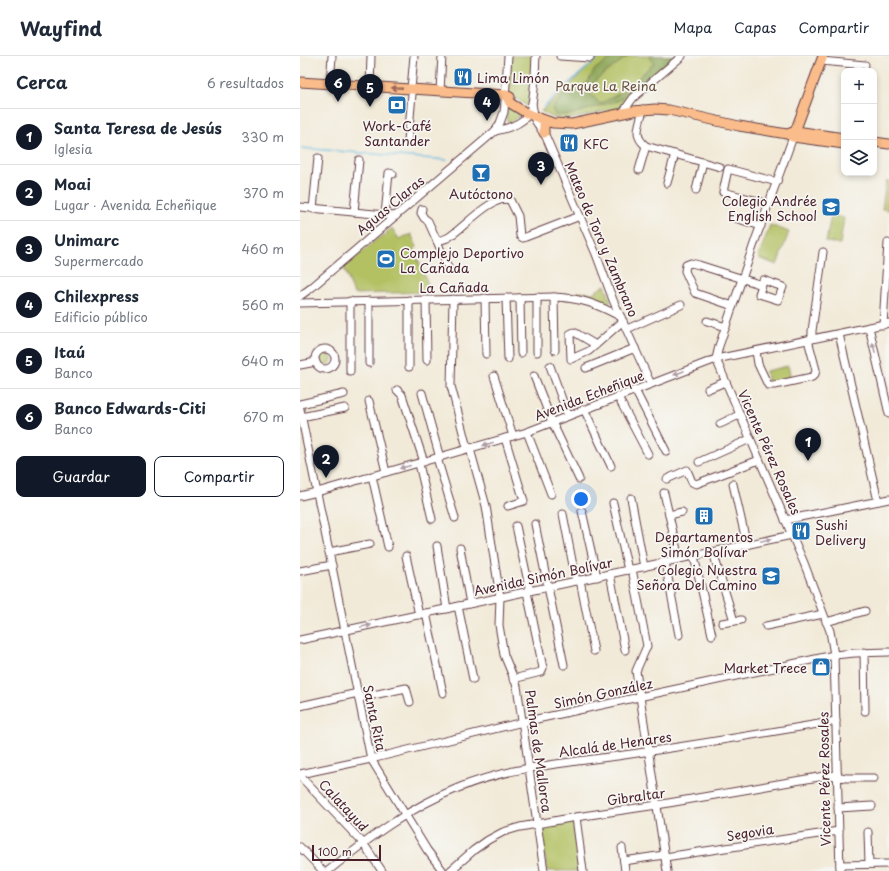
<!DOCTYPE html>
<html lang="es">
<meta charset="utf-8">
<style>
body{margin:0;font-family:"Playpen Sans",sans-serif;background:#f2f2f3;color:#1f2937}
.controls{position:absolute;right:12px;top:12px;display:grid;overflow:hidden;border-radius:8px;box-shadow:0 2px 6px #0003}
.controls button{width:36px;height:36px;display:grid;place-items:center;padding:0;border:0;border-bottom:1px solid #e0e1e3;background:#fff;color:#1f2937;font:20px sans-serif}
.scale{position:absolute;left:12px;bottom:10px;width:69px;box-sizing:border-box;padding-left:4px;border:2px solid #4a1f2b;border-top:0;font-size:11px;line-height:14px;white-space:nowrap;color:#4a1f2b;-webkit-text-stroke:3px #f6f6f2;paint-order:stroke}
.you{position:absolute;left:281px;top:443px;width:14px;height:14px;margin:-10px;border:3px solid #fff;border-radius:50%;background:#1a73e8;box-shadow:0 0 0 6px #1a73e833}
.badge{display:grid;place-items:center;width:26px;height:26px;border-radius:50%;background:#111827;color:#fff;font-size:13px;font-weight:700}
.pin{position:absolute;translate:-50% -33px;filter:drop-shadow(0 1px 2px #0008)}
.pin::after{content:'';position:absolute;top:21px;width:14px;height:12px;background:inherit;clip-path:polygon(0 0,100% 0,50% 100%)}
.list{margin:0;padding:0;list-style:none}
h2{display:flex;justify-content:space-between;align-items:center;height:52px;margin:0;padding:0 16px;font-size:17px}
h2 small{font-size:13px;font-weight:400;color:#747a83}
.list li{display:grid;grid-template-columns:26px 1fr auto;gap:12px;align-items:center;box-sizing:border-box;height:56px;padding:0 16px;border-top:1px solid #e0e1e3}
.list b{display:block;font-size:15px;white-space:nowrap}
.list p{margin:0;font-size:13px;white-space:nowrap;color:#747a83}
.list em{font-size:13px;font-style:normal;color:#747a83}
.actions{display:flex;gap:8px;padding:12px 16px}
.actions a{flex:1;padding:9px 0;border:1px solid #111827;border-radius:8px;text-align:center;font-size:14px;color:#111827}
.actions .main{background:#111827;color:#fff}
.icon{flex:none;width:22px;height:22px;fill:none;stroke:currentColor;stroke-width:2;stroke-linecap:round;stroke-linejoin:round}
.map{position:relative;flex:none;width:589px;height:815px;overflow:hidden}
header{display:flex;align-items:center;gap:24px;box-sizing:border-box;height:56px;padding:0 20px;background:#fff;border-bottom:1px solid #e0e1e3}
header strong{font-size:19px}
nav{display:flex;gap:22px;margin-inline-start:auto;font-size:14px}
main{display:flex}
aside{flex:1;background:#fff}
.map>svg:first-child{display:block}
.green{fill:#b3c164;stroke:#7e7048}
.forest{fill:#8ea75a;stroke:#6c6342}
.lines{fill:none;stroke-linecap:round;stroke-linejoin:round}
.stream{stroke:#62b9df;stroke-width:1.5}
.minor-casing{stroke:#633d45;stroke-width:9}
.major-casing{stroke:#633d45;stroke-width:11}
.minor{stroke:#fff;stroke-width:7}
.major{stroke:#f9bc8a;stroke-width:9}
.oneway{fill:#996656}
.oneway2{fill:#ae9aa0}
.labels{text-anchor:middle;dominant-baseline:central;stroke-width:3.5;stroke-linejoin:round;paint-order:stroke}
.poi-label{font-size:13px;fill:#4a1f2b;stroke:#f6f6f2;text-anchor:start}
.park-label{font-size:13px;fill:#6a503c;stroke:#f6f6f2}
.street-label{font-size:13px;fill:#4a1f2b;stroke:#f6f6f2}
</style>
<header>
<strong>Wayfind</strong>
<nav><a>Mapa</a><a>Capas</a><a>Compartir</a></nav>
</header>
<main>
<aside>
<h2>Cerca<small>6 resultados</small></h2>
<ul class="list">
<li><span class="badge">1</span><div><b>Santa Teresa de Jesús</b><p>Iglesia</p></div><em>330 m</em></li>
<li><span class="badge">2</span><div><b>Moai</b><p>Lugar · Avenida Echeñique</p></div><em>370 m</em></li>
<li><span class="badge">3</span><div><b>Unimarc</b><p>Supermercado</p></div><em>460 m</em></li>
<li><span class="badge">4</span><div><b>Chilexpress</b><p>Edificio público</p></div><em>560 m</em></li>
<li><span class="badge">5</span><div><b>Itaú</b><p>Banco</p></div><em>640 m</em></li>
<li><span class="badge">6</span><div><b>Banco Edwards-Citi</b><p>Banco</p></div><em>670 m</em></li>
</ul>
<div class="actions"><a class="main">Guardar</a><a>Compartir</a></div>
</aside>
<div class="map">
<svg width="589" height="815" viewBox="0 0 589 815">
<rect width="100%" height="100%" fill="#f6f6f2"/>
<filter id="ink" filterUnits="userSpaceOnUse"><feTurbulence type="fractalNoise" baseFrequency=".025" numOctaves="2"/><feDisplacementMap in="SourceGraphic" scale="8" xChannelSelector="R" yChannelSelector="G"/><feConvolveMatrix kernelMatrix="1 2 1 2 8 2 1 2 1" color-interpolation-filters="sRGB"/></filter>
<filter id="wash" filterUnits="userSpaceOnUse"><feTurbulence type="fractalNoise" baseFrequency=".012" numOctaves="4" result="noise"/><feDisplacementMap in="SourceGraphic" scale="16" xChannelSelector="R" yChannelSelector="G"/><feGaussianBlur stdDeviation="0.9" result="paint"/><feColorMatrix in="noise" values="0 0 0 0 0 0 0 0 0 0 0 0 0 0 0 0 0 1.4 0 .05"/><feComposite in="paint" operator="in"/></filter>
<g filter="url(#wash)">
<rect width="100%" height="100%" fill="#f2ead8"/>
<g class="green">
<polygon points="211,0 234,0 230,49 227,50 209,38"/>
<path d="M299,0H376L327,42L320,53C298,54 277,66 255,62C250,61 245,57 241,55L251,47Z"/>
<polygon points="208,50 220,59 211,66 208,66 206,61"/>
<polygon points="586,125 589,125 589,154 582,153"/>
<polygon points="531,159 544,162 540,188 526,186"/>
<polygon points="470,169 489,176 477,209 458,202"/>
<polygon points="92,172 99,183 111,178 117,191 114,193 131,236 54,238 44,212 78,182 87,179 86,177"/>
<polygon points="305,229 311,246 305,250 291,244 276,240 277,236 293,237"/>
<circle cx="26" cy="303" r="6"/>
<polygon points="488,310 491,322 470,326 467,324 466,315"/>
<polygon points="273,765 279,815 247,815 241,772"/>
</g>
<g class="forest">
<polygon points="314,0 328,0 296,24 287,34 300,48 331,31 320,44 269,59 255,59 252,53 263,39 287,27 295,13"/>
<polygon points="348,0 374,0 342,28 339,21 354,7"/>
</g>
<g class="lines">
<g class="stream">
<polyline points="244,51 263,32 301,0"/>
<polyline points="0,92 147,104"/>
</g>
</g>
</g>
<g filter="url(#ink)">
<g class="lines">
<defs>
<g id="minor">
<polyline points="260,0 290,2"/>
<polyline points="521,5 565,9"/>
<polyline points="30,28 32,0"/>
<polyline points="70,30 71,0"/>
<polyline points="111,33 114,0"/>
<polyline points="140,35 142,0"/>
<polyline points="232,48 235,64 246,81 296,198 313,244 351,328"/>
<path d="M343,53C340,69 332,79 346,90L420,111"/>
<polyline points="323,56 333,42 382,0"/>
<path d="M195,75C206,73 220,69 228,59C235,49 235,13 236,0"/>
<polyline points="493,81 456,182 419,290 416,303 504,507 530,575 534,599 540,815"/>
<polyline points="108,85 112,38"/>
<polyline points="339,114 346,90"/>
<polyline points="367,127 375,98"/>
<polyline points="396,134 403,106"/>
<polyline points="469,148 423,136 428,113 477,126"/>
<polyline points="0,151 96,160"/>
<polyline points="13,153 18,102"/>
<path d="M122,153L121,157L124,162L128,165L137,185C141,184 146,183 149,181C164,172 192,138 210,144L218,160L220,180L223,182L280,160"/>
<polyline points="54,156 59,104"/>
<polyline points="85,159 89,117 93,118"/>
<polyline points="435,162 461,170"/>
<polyline points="137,185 149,214"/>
<polyline points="0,240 11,232 195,75 200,67 204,56 208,0"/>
<polyline points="237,241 237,296"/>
<polyline points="254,241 255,294"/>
<polyline points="185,242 186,298"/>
<polyline points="206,242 208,303"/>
<polyline points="220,242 221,297"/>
<polyline points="153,243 151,330 166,388 170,393 186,450 200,541 199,569 204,599 217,630 244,815"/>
<polyline points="109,244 109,311"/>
<polyline points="126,244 127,304"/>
<polyline points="50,245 50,315"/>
<polyline points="69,245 69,307"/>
<path d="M0,247L254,241C281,242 297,248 321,261"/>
<polyline points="433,250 395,237 385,215 386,209 391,207 399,209 462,229 463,224 483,231 478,244 459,238 462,229"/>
<polyline points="407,265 426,271"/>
<polyline points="583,269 588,187"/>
<polyline points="569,271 589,358"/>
<polyline points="327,273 381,249"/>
<polyline points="539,278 578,445"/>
<polyline points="512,283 512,275 523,196"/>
<polyline points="296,289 274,276 270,278 271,303 289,295 323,265"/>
<circle cx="25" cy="303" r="10"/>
<polyline points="456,295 458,308 468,329 475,329 512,321 515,318 516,314 508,284"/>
<polyline points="0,309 16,306"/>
<polyline points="250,310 268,360"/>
<polyline points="286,312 335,292"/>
<polyline points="194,320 213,380"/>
<polyline points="234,320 252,366 279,423"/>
<polyline points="408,333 425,326"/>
<polyline points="97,334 102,339 124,406"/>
<polyline points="335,334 366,395"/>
<polyline points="122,337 140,402"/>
<polyline points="318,341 348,398"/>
<polyline points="69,345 86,416"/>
<polyline points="0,348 44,338"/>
<polyline points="0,353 71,703 127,794 143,815"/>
<polyline points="284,353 311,410"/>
<polyline points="1,361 45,352"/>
<polyline points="420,368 439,359"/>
<polyline points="227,376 251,438"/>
<polyline points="205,382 224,445 208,450"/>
<polyline points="137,402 155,462"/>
<polyline points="399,406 450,383"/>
<polyline points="119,408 132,463"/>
<polyline points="72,420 88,491"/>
<polyline points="367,423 387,414 392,426 396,428 459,404"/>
<polyline points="433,428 447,489"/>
<polyline points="364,437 379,503"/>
<polyline points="0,440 17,436 227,376 416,303 589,267"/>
<polyline points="331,442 344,511"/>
<polyline points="313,447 328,514"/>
<polyline points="282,455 297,521"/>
<polyline points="263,458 276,525"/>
<polyline points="369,459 382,456"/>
<polyline points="485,464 589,443"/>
<polyline points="235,468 264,609"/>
<polyline points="216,470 230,535"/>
<polyline points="137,490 147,553"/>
<polyline points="160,492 170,548"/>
<polyline points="29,496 70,488"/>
<polyline points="413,496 434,565"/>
<polyline points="106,500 119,559"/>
<polyline points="394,500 412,579"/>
<polyline points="365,506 379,579"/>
<polyline points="332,513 347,590 336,615 367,815"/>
<polyline points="0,515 32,509"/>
<polyline points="310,518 325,594"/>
<polyline points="280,524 294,595"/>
<polyline points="158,550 173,623"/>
<polyline points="126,557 143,637"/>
<polyline points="526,566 565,555"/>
<polyline points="422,567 441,564"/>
<polyline points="466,570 523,558"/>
<polyline points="0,584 492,479"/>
<polyline points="564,596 565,655"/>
<polyline points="213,623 241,616 243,612 227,536"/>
<polyline points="59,642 106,632 110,646"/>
<polyline points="0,650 58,637"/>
<polyline points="0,718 71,703 223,666 534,599 555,597 589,596"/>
<polyline points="0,720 63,787 82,815"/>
<polyline points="538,752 572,750"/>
<polyline points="276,761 283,815"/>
<polyline points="568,776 569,808"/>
<polyline points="0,791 23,815"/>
<polyline points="322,792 325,815"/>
<polyline points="365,801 539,775"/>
<polyline points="324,805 364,799"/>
<polyline points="540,809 589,808"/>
<path d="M28,815C68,783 110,751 158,732C210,710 269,707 324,699C395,689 465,677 536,665"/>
<polyline points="150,815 174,794 188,784 203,776 220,771 276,761 357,749 530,719 546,722 574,722"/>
</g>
<g id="major">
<polyline points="0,26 206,39 210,41"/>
<polyline points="206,39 210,47 228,58 253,67 272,68 333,55 355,53 369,54 439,70 487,78 493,81 544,88"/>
<polyline points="244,77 244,69 248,66"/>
<polyline points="490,77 496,75 544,82"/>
<polyline points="493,81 523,0"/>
<polyline points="574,86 589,88"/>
</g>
</defs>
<use href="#minor" class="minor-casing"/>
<use href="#major" class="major-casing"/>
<use href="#minor" class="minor"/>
<use href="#major" class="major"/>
</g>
<defs><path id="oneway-solid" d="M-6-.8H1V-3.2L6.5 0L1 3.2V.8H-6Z"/></defs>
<use class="oneway" href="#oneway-solid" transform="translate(97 32) rotate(-177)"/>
<g class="oneway2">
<use href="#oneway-solid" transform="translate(574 292) rotate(-103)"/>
<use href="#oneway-solid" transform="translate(379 317) rotate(159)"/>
<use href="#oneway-solid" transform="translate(188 388) rotate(163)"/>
<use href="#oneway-solid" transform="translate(105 411) rotate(165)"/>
<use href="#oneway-solid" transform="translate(466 484) rotate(-12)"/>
<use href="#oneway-solid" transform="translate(66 570) rotate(-12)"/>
</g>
</g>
<defs>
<symbol id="restaurant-square" viewBox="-11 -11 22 22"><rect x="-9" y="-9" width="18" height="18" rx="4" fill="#1f6fb2" stroke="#f6f6f2"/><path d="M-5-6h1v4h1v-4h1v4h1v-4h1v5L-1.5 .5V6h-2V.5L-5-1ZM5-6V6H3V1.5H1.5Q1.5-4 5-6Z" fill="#fff"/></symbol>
<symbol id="bank-square" viewBox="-11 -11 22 22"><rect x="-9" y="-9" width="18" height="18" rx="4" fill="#1f6fb2" stroke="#f6f6f2"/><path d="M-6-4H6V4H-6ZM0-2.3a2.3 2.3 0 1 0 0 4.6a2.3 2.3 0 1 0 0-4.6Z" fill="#fff"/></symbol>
<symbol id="bar-square" viewBox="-11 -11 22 22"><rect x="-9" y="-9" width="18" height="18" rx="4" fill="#1f6fb2" stroke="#f6f6f2"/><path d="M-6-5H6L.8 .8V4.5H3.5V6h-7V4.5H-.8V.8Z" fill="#fff"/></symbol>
<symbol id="school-square" viewBox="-11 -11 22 22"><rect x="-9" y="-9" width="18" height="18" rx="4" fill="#1f6fb2" stroke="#f6f6f2"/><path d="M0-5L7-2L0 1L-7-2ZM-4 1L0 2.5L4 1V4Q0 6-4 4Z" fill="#fff"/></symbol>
<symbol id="stadium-square" viewBox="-11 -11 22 22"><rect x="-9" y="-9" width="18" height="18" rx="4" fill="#1f6fb2" stroke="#f6f6f2"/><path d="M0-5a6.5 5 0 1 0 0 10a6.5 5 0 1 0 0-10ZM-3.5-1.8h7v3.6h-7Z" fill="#fff"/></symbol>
<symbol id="building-square" viewBox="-11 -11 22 22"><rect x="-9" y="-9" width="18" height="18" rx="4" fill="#1f6fb2" stroke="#f6f6f2"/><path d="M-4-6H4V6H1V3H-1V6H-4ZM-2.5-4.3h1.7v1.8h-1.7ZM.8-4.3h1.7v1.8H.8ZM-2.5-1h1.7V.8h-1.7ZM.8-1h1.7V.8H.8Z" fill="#fff"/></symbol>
<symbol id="shop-square" viewBox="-11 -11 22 22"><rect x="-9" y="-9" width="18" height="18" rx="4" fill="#1f6fb2" stroke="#f6f6f2"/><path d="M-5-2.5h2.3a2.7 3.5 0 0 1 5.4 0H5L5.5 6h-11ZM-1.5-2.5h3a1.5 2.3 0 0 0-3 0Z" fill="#fff"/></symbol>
</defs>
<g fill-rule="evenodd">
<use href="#restaurant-square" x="152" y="10" width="22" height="22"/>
<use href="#bank-square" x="86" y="38" width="22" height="22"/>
<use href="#restaurant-square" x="258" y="76" width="22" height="22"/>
<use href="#bar-square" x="170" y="106" width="22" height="22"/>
<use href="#school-square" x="520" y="140" width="22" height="22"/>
<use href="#stadium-square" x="75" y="192" width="22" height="22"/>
<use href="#building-square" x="393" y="449" width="22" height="22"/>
<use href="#restaurant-square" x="490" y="464" width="22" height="22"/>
<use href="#school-square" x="460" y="509" width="22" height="22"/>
<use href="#shop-square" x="510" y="600" width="22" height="22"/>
</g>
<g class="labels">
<g class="poi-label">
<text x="177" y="21">Lima Limón</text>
<text x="97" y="69" text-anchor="middle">Work-Café<tspan x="97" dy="15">Santander</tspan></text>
<text x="283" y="87">KFC</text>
<text x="181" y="137" text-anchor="middle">Autóctono</text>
<text x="517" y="144" text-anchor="end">Colegio Andrée<tspan x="517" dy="15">English School</tspan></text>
<text x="100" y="196">Complejo Deportivo<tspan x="100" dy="15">La Cañada</tspan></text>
<text x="515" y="468">Sushi<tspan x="515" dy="15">Delivery</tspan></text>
<text x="404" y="480" text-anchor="middle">Departamentos<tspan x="404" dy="15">Simón Bolívar</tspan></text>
<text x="457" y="513" text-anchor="end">Colegio Nuestra<tspan x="457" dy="15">Señora Del Camino</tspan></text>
<text x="507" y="611" text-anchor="end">Market Trece</text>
</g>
<g class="park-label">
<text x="306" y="29">Parque La Reina</text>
</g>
<g class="street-label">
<text transform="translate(90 149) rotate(-40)">Aguas Claras</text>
<text transform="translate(302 183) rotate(67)">Mateo de Toro y Zambrano</text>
<text transform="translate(154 231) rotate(-1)">La Cañada</text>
<text transform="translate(289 339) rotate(-21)">Avenida Echeñique</text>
<text transform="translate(470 396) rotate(66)">Vicente Pérez Rosales</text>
<text transform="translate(243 520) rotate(-12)">Avenida Simón Bolívar</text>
<text transform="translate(303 637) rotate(-12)">Simón González</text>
<text transform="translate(75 662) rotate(78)">Santa Rita</text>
<text transform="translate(315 688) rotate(-8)">Alcalá de Henares</text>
<text transform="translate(239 695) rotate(82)">Palmas de Mallorca</text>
<text transform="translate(524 723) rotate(-91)">Vicente Pérez Rosales</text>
<text transform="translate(336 740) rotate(-8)">Gibraltar</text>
<text transform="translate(44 749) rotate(47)">Calatayud</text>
<text transform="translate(450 776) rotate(-9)">Segovia</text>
</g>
</g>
</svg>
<div class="controls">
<button>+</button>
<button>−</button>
<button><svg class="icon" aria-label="layers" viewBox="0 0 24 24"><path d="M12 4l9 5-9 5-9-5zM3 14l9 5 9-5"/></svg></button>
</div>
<div class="scale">100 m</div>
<div class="you"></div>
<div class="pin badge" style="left:508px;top:405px">1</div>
<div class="pin badge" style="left:26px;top:422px">2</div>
<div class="pin badge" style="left:241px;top:129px">3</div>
<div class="pin badge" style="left:187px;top:65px">4</div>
<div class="pin badge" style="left:70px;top:51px">5</div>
<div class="pin badge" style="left:38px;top:46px">6</div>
</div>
</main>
